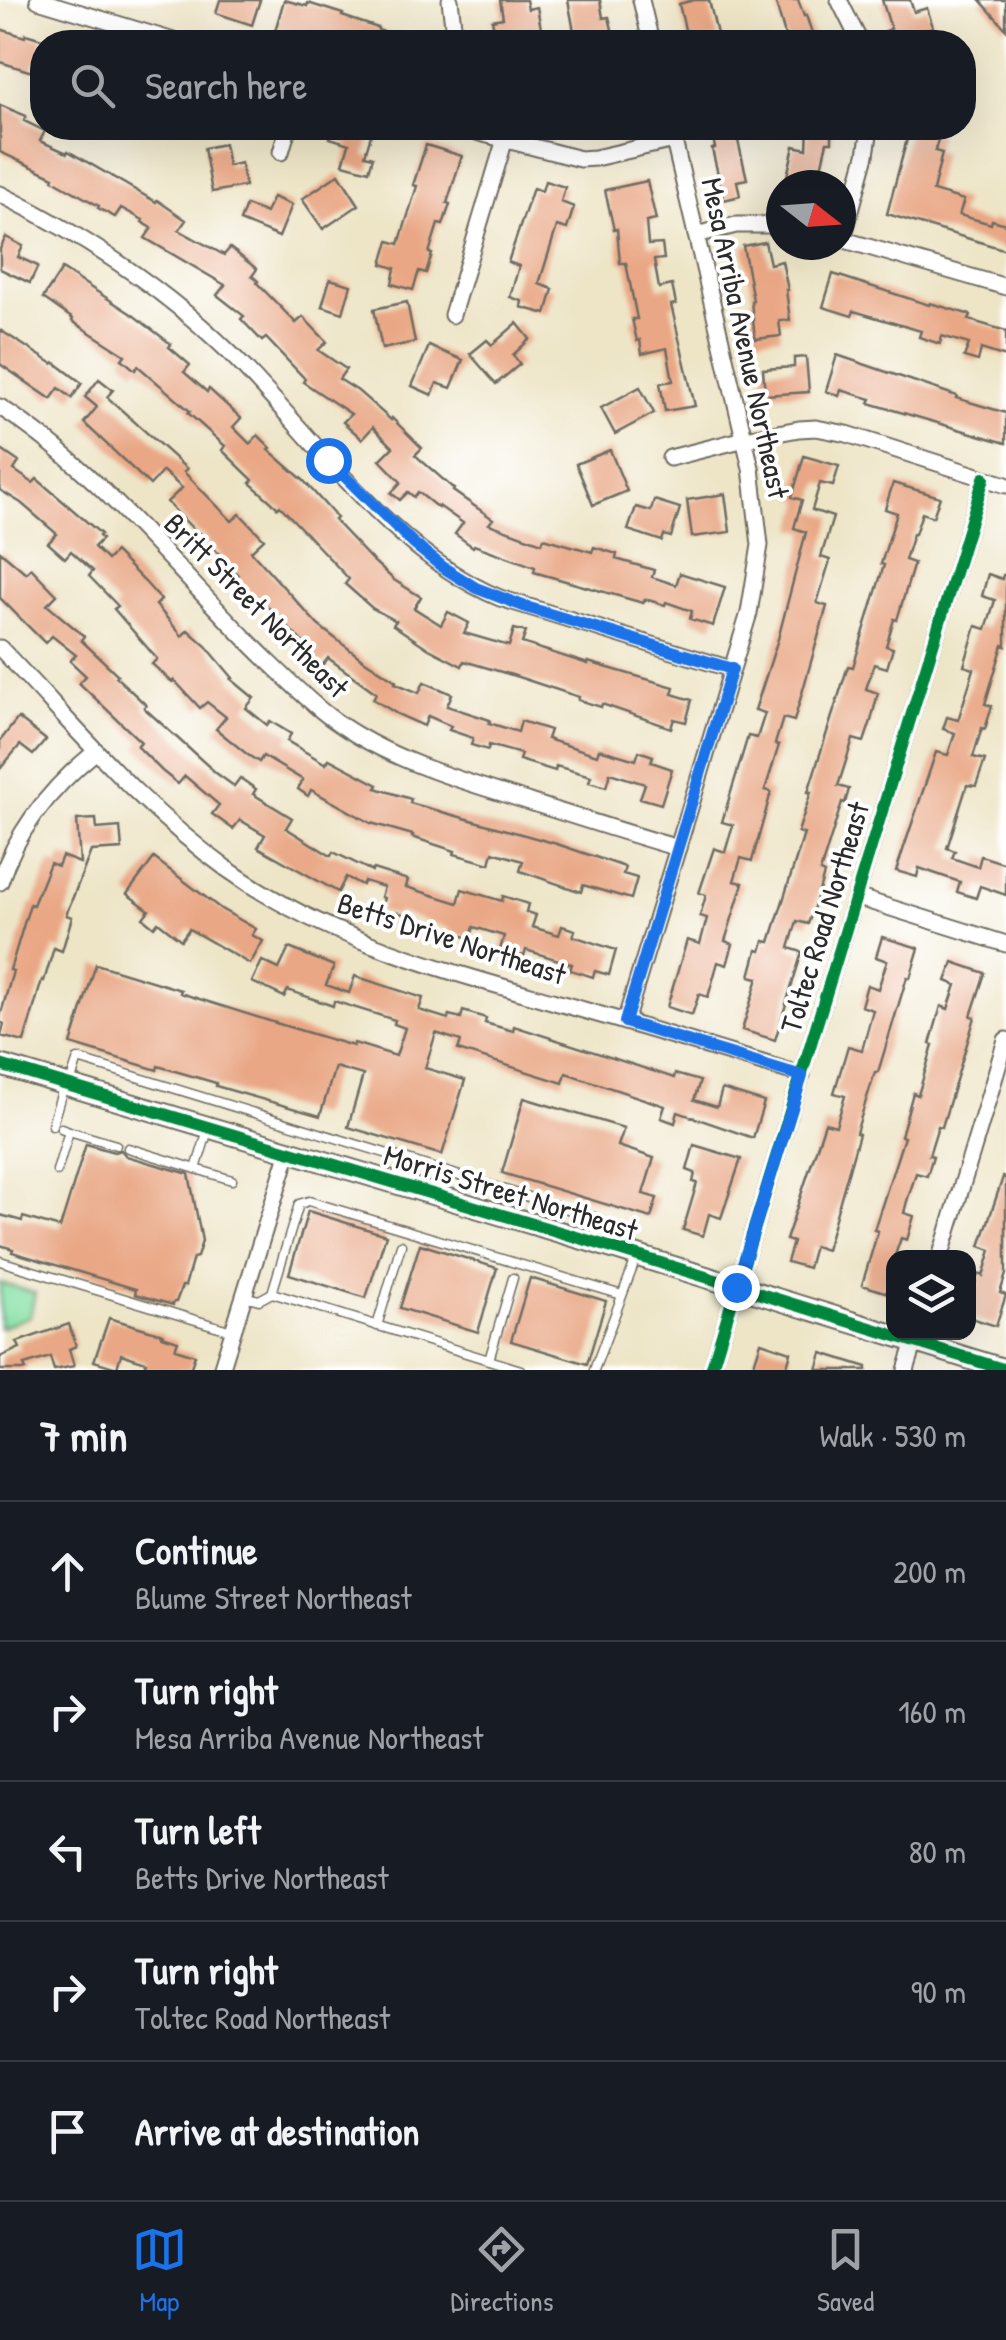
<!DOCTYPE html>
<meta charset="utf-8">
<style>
body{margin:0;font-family:"Patrick Hand",sans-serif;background:#242831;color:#f1f3f6}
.controls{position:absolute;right:30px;bottom:30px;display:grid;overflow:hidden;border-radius:20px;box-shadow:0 10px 40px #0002}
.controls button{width:90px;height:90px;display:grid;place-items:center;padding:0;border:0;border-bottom:2px solid #363941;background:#171b24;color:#f1f3f6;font:50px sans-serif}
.compass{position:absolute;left:766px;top:170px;width:90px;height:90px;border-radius:50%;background:#171b24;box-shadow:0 10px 40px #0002;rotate:107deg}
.stop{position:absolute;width:30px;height:30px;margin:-22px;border:8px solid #1a73e8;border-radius:50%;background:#fff}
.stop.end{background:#1a73e8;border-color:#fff;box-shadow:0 2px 10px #0008}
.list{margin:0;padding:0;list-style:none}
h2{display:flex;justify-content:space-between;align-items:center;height:130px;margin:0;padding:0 40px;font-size:42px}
h2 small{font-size:32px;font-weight:400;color:#9ea1a6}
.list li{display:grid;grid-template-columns:65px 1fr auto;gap:30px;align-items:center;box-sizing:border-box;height:140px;padding:0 40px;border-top:2px solid #363941}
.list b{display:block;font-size:38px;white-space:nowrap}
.list p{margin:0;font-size:32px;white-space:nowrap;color:#9ea1a6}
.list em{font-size:32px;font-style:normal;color:#9ea1a6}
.icon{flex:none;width:55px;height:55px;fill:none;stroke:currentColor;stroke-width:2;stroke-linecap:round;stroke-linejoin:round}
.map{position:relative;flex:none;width:1006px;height:1370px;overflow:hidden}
.search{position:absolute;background:#171b24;box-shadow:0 10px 40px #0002;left:30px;right:30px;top:30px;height:110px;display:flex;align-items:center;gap:25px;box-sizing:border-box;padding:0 35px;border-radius:40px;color:#9ea1a6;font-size:38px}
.sheet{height:830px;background:#171b24}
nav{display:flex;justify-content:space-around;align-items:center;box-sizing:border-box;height:140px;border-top:2px solid #363941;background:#171b24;font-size:28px;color:#9ea1a6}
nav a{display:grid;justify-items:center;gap:5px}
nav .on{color:#1a73e8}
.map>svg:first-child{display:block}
.green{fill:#88e1a6;stroke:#5a8668;stroke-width:2.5}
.building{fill:#e9a785}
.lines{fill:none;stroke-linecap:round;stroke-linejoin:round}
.service-casing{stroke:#6f6c62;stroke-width:11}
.minor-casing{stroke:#6f6c62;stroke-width:19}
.tertiary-casing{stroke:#6f6c62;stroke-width:24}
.service{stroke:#fff;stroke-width:8}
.minor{stroke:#fff;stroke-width:15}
.tertiary{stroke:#fff;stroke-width:20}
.cycleway-casing{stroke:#fff;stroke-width:19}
.cycleway{stroke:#00873e;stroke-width:12}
.route{stroke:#1a73e8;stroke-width:12}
.labels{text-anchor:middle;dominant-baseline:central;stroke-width:8;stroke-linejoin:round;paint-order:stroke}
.street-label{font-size:30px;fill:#2b2b2b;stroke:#fff}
</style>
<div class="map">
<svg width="1006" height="1370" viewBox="0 0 1006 1370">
<rect width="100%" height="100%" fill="#fff"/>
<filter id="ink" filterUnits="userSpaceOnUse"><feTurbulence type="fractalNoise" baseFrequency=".01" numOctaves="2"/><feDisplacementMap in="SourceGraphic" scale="20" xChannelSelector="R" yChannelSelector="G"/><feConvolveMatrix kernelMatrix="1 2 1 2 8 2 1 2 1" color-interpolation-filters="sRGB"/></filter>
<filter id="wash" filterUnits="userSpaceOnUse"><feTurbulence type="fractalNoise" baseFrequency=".0048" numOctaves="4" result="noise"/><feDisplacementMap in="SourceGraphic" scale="40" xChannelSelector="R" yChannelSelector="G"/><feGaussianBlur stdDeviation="2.25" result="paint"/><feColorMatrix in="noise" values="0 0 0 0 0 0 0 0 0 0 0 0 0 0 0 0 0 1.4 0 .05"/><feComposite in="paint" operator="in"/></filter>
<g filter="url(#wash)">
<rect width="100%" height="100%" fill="#eee5c7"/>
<polygon class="green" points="0,1283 35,1293 30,1316 0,1328"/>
<g id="blocks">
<g class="building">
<polygon points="220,0 260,0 252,25 216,13"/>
<polygon points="284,0 307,6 308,3 343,14 342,16 378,28 378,30 409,40 408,42 316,42 275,31"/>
<polygon points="500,0 526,0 528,9 537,7 542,34 522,38 521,29 495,34 492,20 503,18"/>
<polygon points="568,0 600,0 603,18 609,17 615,42 576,42"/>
<polygon points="694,0 709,0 718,38 702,42 688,42 679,4"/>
<polygon points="775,0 798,0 804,16 806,15 815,42 787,42"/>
<polygon points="882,0 910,0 914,12 927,8 933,27 924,30 932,42 883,42 880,33 891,29"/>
<polygon points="980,0 1006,0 1006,29"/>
<polygon points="0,29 25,37 26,34 42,39 42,61 36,60 32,72 0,62"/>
<polygon points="0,105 26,116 24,121 45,131 40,141 67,153 68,151 156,202 157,200 186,220 179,230 224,255 230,248 257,269 252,276 258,281 257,283 296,323 303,317 327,342 318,350 346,369 339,379 358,391 391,420 392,418 422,448 415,455 454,489 453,491 493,519 489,524 542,543 544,538 592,552 594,547 617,554 616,559 654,570 652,577 676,585 680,573 725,587 713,626 690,619 692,611 666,602 665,605 645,599 643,603 534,572 535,567 474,545 473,547 455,534 463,523 439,506 438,508 418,492 414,497 408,492 400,500 391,493 401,482 380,460 393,447 373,427 362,439 343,422 351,414 303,382 305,379 266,338 262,341 241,319 244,316 217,295 225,285 145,238 152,228 142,222 143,220 121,208 115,217 98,208 99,206 53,180 54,177 0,152"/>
<polygon points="333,128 373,128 365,155 373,157 369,171 343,164 349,144 330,138"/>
<polygon points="711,128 735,128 747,179 737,181 740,196 724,200 712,149 715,148"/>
<polygon points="808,128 832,128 832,142 827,142 817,185 785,185 794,146 807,149"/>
<polygon points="910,128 940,132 935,151 942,153 933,191 964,200 959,215 991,224 992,220 1006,224 1006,250 887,214"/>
<polygon points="224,144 228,166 241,163 245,186 212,192 204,148"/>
<polygon points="426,145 462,156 447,203 450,204 443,225 438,224 429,253 432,254 426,273 419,271 413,290 392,284 395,268 382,264 389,241 399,244 417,186 413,185"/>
<polygon points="339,174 359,205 323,229 302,199"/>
<polygon points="545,181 565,187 561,202 574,207 567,229 557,226 539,284 553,289 546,314 521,307 522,301 510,297 519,266 508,262 533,188 542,191"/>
<polygon points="647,181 656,220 646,222 648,245 662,244 664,259 654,260 659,288 672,285 676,304 671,305 695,406 665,411 660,383 673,381 667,348 642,354 640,340 637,341 632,319 637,319 626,263 620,263 617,229 614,230 605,190"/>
<polygon points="273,197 292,205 279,237 240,221 246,205 266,213"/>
<polygon points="6,237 23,246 18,257 38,266 30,283 0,269 0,249"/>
<polygon points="765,242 770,264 782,261 788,290 786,290 790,320 779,321 781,336 755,339 751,301 753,300 743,246"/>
<polygon points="62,269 133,315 171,344 169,347 190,365 184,372 207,392 209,389 241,418 233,427 250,444 258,435 271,448 269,450 303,480 337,518 334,520 370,558 394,580 421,597 414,608 441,625 448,612 469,623 464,633 509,646 514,629 526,632 522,643 588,664 588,662 674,687 672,694 692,700 686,722 674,719 671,728 602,704 601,707 578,700 579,697 512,675 464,661 462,666 429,649 393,625 396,621 372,608 345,584 349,579 280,506 278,508 250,483 253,480 222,450 225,446 188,413 190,411 138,366 135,370 122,359 125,355 72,321 73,319 43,298"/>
<polygon points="833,274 929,305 930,303 971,315 969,320 1006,331 1006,357 981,349 978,361 964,357 969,344 942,336 940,344 919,337 921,331 854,311 852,316 823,307"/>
<polygon points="330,279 351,285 343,313 322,306"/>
<polygon points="407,302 415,342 382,349 374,309"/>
<polygon points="517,323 530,339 513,355 520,364 496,384 470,354 487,340 492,345"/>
<polygon points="0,330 53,364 54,362 82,383 72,398 59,388 51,399 0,364"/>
<polygon points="429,346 463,360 451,388 437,383 432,395 412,386"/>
<polygon points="837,355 957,396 956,398 1006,413 1006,443 869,403 871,399 841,390 839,396 826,391"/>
<polygon points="806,357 809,392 765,395 763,369 794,367 794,358"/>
<polygon points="99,379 113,390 107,397 187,469 184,472 232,521 240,514 264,539 251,551 318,625 362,659 396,681 395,683 419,693 424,682 452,694 447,706 490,720 489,723 518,732 521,721 550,730 547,739 597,755 599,749 636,760 639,751 653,756 651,762 672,769 661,804 640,798 645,784 610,773 606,787 589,782 591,776 556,766 555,771 519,760 521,754 489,745 488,750 471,745 473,738 449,730 451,726 428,716 424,726 397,714 373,699 376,693 328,658 323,665 309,654 311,651 267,606 265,608 236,577 238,575 200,533 199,535 167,502 182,488 163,471 150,485 84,423 97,407 85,397"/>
<polygon points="640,387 654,413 615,434 601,408"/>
<polygon points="0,449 19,462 14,470 33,483 37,479 101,534 99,536 102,539 94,547 107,560 115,552 145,582 161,600 156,605 182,636 188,630 206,646 233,678 231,679 254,698 246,708 267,725 270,721 291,734 287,741 326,764 329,759 378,785 376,788 411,799 410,803 557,844 625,867 623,874 637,878 631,899 583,885 581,892 520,871 523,861 493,852 490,864 454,854 455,851 412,837 413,835 371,823 311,790 308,796 298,789 303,780 263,756 259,762 248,755 216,729 226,717 207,702 200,708 174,680 172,682 152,664 157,659 114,609 118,606 89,576 93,571 71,551 65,558 48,543 57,534 21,503 0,490"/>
<polygon points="610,450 627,491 593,505 576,464"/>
<polygon points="804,456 839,466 833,486 820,483 812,510 833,517 821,557 830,560 817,603 827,606 794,721 783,718 775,744 779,745 765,790 771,792 752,861 741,858 734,881 743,883 725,941 733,944 727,965 718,962 708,997 699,994 692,1015 667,1007 687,940 700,944 707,918 700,916 706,895 699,893 714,848 725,852 733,825 722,822 748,736 757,738 765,713 755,710 778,639 806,532 794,528 802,500 792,497"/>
<polygon points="893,483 940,497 933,517 922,513 915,534 913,534 905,560 914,563 897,620 894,619 886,646 893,648 887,668 874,664 866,689 878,693 871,721 864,742 853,739 838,786 849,789 845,803 842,802 820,872 824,874 817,898 808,924 797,921 789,948 802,952 775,1040 742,1030 758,978 750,976 757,950 761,951 764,941 770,942 804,834 798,832 811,792 808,792 848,666 853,667 884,565 881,564 897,513 885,509"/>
<polygon points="725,494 730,532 692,537 687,500"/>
<polygon points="654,500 680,508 671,537 664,535 662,541 628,530 636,507 651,511"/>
<polygon points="0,551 26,573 31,568 57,595 47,605 84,636 81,640 118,675 116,677 146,705 144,708 216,773 234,786 240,778 256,789 253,794 292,818 286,828 331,856 333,852 372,871 373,869 408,880 406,887 458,903 462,889 502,901 503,896 528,904 526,912 536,915 532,927 559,935 562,926 575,930 573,936 616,950 609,975 595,971 593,977 570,970 572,964 526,950 524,956 500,950 504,936 474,927 470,938 449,932 450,929 397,912 396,916 380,911 384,898 381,897 384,887 364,881 362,885 346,877 338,892 258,847 265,835 240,820 233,829 212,814 219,805 185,776 178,784 162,771 137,746 141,742 79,683 86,676 70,661 76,655 52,636 45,643 0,598"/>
<polygon points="988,574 1002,579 1003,575 1006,575 1006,646 1003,645 985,704 992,706 985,729 982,728 973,757 985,760 976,786 967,785 947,848 955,851 952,858 978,867 981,856 1006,864 1006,895 980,886 976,898 957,892 960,882 919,868 917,877 896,871 936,752 948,755 955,733 943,729 947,717 958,720 974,669 964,666 976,626 986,629 995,600 982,596"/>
<polygon points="18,718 46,740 33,755 20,745 0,769 0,741"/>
<polygon points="96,819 97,829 120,827 122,849 91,851 66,915 72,917 62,951 54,948 44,981 42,980 24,1042 1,1036 4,1024 0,1022 0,1017 13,971 10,970 30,904 33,905 50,863 58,866 62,856 80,863 77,820"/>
<polygon points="154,858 221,909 256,929 252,935 263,941 250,964 189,929 181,940 158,922 154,927 143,918 149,910 127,894"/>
<polygon points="882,937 919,948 910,978 907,977 878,1072 875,1072 856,1133 859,1134 826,1250 814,1246 808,1268 787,1262 793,1242 786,1240 825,1123 836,1126 845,1096 834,1093 848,1046 862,1050 873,1010 861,1006 867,985 878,989 887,961 876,957"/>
<polygon points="289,948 334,966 326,985 349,993 355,976 423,998 419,1010 448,1019 449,1015 461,1018 463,1011 486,1018 485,1023 513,1031 514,1026 674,1078 675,1074 700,1081 694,1100 717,1107 722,1089 764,1102 753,1138 678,1112 675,1123 661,1118 665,1106 566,1073 563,1083 458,1050 461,1041 436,1033 425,1068 465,1080 442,1155 348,1127 363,1075 335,1067 320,1116 216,1086 216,1083 158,1066 157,1070 71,1044 96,964 181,990 180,993 279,1024 353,1046 354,1043 396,1056 405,1028 394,1024 395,1020 334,1001 333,1006 288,990 284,997 252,982 262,961 279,969"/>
<polygon points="953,962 985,973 971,1016 975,1017 942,1127 938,1126 929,1155 933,1156 927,1176 916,1173 907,1201 904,1213 914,1216 907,1240 901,1238 894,1258 894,1286 891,1294 862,1285 878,1231 874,1230 904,1137 901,1136 913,1093 918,1095 933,1045 930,1044 941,1006 948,1009 956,985 946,981"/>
<polygon points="524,1098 624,1128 618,1146 654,1158 643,1194 657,1198 651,1218 502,1173"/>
<polygon points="86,1144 114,1152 121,1150 126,1156 189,1174 202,1241 197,1257 193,1258 185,1286 182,1286 176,1302 174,1302 173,1305 135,1294 136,1289 12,1252 13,1249 0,1245 0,1215 22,1221 23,1217 60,1228"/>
<polygon points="694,1145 741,1159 721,1218 709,1214 703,1236 683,1230 697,1183 693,1182 695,1173 687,1170"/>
<polygon points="1003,1177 1006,1178 1006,1274 1000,1293 1006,1295 996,1326 968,1317 968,1294 971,1295 978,1274 983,1276 991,1250 980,1246"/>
<polygon points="308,1211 386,1235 366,1298 289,1274"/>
<polygon points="420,1244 497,1268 478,1332 400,1308"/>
<polygon points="530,1278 606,1301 587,1364 511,1341"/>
<polygon points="109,1318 163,1334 162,1336 178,1341 175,1349 195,1355 190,1370 143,1370 146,1362 121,1354 117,1368 94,1361"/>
<polygon points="69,1324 76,1346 69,1349 74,1366 54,1370 50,1357 24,1365 26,1370 0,1370 0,1357 20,1348 17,1342"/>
<polygon points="761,1342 791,1352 786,1370 752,1370"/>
<polygon points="822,1353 867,1367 867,1370 817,1370"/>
</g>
</g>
</g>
<g filter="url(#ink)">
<use href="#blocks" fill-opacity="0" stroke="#6f6c62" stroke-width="2.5"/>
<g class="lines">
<defs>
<g id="service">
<polyline points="70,1083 78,1059 600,1219 594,1238"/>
<polyline points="52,1125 63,1088"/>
<polyline points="69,1131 116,1145"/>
<polyline points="128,1148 232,1180"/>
<polyline points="196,1169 208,1130"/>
<polyline points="57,1171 69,1131 61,1128"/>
<polyline points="0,1261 232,1331"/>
<polyline points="244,1296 259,1300 272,1293"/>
<polyline points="377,1326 401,1245"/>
<polyline points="489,1360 513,1278"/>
<polyline points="521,1370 272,1293 299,1204 309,1201 622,1295"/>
<polyline points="594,1370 637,1256"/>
</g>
<g id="minor">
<polyline points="38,0 177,42"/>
<polyline points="450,0 455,42"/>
<polyline points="641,0 651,42"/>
<polyline points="839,0 860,42"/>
<polyline points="461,128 580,159 595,158 674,140"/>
<polyline points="281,152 288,128"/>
<path d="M0,194C84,236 164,288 231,354C311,434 394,555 500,598L731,669"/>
<polyline points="696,235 736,225 781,225"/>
<polyline points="841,239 1006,287"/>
<polyline points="843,239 866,155 870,128"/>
<polyline points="452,315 505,139"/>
<path d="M0,407C105,474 180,577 269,662C289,681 309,702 331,718C384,757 449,777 511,796C567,814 622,832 678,848"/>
<polyline points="670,458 745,439 799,429 816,428 847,434 1006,485"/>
<path d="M0,648C75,726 138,805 227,869C325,939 441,969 555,1002C638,1025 720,1050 802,1075"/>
<path d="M0,882C17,829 52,787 95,752"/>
<polyline points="856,897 1006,944"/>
<polyline points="625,1022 749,613 760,545 751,468 671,128"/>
<polyline points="940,1258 1006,1040"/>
<polyline points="221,1370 289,1151"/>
<polyline points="711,1370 984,478"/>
<polyline points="906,1370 918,1332"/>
</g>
<polyline id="tertiary" points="0,1065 593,1242 1006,1370"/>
</defs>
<use href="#service" class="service-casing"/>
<use href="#minor" class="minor-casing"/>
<use href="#tertiary" class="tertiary-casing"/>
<use href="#service" class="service"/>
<use href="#minor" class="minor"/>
<use href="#tertiary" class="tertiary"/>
<defs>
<g id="cycleway">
<polyline points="0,1065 593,1242 1006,1370"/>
<polyline points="711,1370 984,478"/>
</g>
</defs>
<use href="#cycleway" class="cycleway-casing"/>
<use href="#cycleway" class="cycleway"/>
</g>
</g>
<g class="lines" filter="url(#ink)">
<polyline class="route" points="328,460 414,544 444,568 476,588 526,607 732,669 625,1022 802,1076 736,1287"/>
</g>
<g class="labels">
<g class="street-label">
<text transform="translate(746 338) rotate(78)">Mesa Arriba Avenue Northeast</text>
<text transform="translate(257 605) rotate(45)">Britt Street Northeast</text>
<text transform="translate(824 917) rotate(-73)">Toltec Road Northeast</text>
<text transform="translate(452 938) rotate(18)">Betts Drive Northeast</text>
<text transform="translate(511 1192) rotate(17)">Morris Street Northeast</text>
</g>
</g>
</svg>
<div class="controls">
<button><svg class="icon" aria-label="layers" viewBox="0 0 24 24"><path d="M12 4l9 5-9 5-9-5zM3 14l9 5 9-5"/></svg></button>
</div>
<svg class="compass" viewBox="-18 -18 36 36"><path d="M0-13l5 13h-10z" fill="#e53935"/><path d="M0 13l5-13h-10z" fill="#9ea1a6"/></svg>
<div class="stop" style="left:328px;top:460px"></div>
<div class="stop end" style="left:736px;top:1287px"></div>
<div class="search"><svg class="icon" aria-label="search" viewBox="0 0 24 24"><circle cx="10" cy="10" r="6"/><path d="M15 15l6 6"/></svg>Search here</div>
</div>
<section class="sheet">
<h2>7 min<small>Walk · 530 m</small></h2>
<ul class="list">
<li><svg class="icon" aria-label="ahead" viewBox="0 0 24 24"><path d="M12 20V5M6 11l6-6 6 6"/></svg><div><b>Continue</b><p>Blume Street Northeast</p></div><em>200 m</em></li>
<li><svg class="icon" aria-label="right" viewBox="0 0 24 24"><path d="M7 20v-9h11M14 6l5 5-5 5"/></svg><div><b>Turn right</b><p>Mesa Arriba Avenue Northeast</p></div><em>160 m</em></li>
<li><svg class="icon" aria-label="left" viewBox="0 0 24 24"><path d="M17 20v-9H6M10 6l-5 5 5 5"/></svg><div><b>Turn left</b><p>Betts Drive Northeast</p></div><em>80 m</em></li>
<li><svg class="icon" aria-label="right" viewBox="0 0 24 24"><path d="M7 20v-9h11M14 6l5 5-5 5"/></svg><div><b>Turn right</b><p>Toltec Road Northeast</p></div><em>90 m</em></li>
<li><svg class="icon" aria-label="arrive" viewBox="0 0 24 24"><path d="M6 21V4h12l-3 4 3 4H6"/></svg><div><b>Arrive at destination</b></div></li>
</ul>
</section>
<nav>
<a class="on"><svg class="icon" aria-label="map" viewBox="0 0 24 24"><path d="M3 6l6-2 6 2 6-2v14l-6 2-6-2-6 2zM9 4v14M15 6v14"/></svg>Map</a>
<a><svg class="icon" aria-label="directions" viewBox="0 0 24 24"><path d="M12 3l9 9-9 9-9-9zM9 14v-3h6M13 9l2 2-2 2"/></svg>Directions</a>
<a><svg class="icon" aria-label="saved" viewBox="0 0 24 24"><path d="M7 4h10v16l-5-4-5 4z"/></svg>Saved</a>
</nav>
